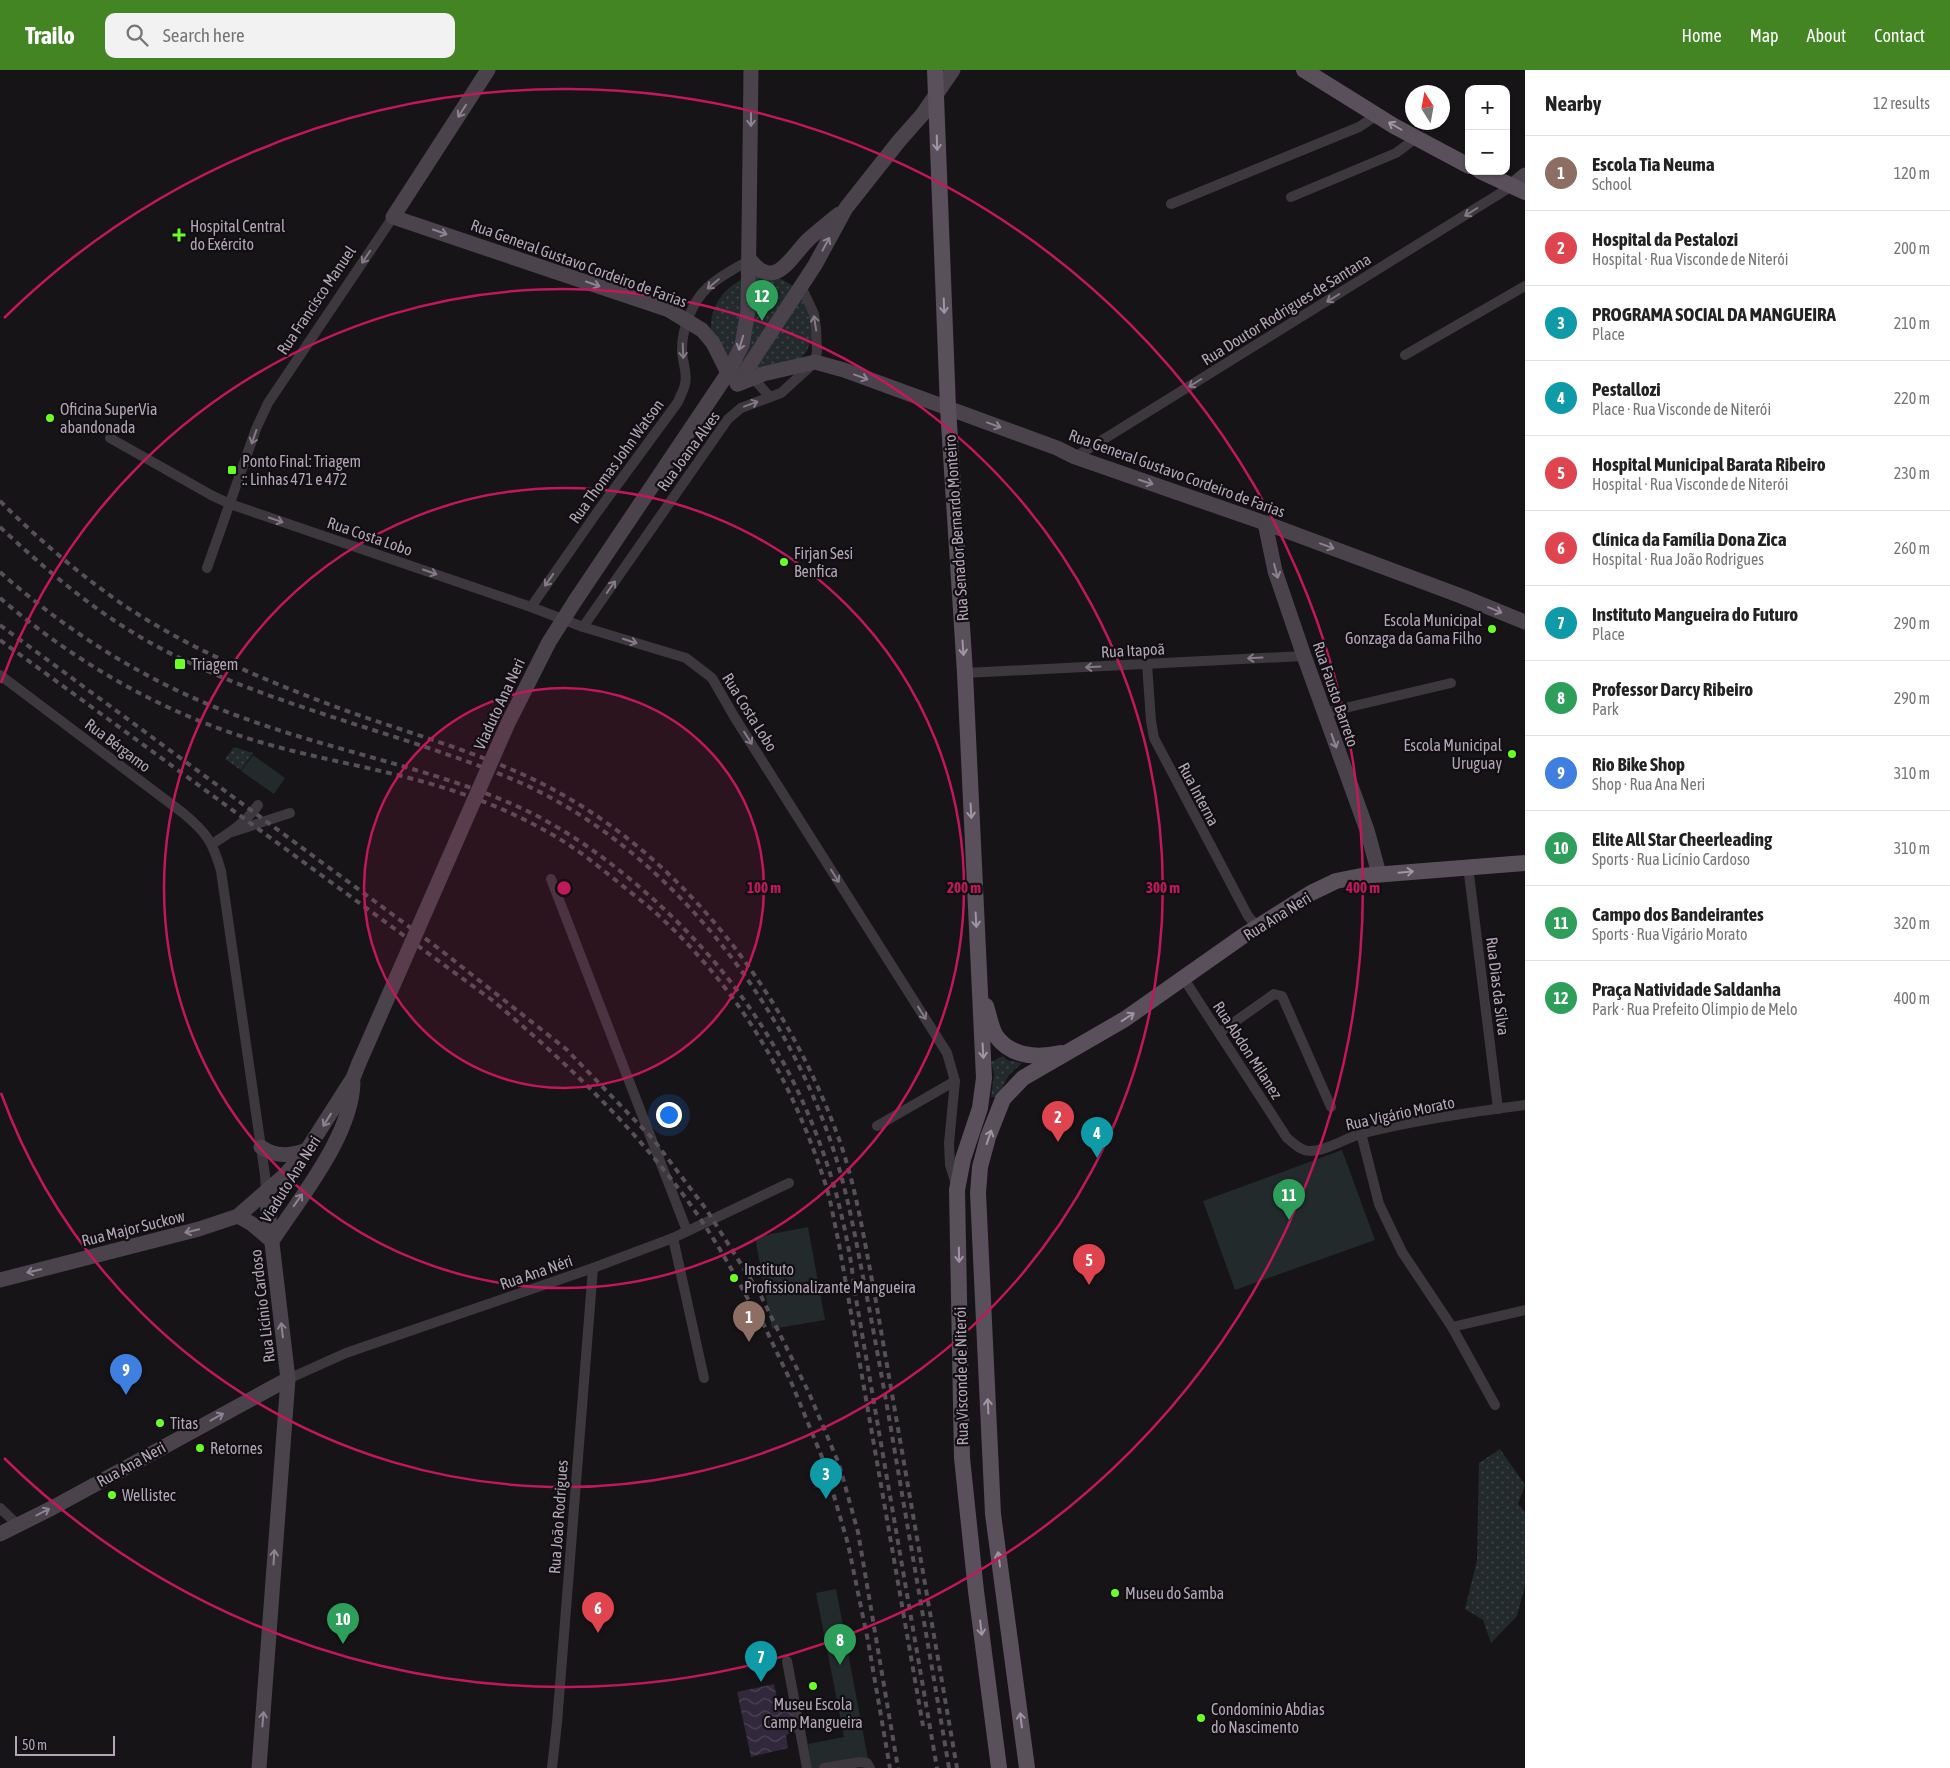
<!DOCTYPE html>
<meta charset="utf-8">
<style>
body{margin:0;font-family:"Asap Condensed",sans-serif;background:#f2f2f2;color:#222}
.controls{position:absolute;right:15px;top:15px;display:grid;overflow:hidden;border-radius:10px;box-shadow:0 1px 4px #0004}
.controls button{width:45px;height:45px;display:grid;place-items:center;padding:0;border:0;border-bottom:1px solid #e0e0e0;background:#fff;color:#222;font:25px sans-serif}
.compass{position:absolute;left:1405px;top:15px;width:45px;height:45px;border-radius:50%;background:#fff;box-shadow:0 1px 4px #0004;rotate:349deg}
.scale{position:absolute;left:15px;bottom:12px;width:100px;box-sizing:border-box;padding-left:5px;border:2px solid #b2a5b8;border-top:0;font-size:14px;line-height:18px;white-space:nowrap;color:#b2a5b8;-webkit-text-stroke:4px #110f11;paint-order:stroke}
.you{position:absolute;left:668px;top:1044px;width:18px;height:18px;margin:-12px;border:4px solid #fff;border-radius:50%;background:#1a73e8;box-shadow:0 0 0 8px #1a73e833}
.badge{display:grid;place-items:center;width:32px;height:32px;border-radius:50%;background:#428522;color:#fff;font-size:16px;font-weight:700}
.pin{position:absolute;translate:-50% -41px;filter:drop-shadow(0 1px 2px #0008)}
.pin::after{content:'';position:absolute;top:26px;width:18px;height:15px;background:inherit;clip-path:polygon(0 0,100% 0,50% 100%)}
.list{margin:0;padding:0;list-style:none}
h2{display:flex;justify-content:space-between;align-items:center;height:65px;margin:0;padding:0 20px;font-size:21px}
h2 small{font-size:16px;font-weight:400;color:#767676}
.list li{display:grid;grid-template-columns:32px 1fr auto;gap:15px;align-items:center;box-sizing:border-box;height:75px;padding:0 20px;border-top:1px solid #e0e0e0}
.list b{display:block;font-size:19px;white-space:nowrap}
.list p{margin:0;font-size:16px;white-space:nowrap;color:#767676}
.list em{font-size:16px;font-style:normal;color:#767676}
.icon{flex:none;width:28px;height:28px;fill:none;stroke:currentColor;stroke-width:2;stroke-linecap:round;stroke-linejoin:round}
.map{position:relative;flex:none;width:1525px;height:1698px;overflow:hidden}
header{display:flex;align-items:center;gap:30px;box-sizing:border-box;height:70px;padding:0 25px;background:#428522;color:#fff}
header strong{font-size:24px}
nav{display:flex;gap:28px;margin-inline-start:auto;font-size:18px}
.search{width:350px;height:45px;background:#f2f2f2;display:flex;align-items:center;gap:12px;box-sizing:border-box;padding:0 18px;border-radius:10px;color:#767676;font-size:19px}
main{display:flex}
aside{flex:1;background:#fff}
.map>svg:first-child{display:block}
.park{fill:url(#park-dots)}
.garden{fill:#222a2c}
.water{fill:url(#water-waves)}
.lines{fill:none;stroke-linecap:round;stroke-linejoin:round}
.street{stroke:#3d373e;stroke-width:10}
.secondary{stroke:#4a434c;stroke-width:15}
.primary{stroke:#59505b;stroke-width:16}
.rail{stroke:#574f59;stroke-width:4;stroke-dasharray:6 5;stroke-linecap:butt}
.secondary-bridge{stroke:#4a434c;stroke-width:15}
.oneway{stroke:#8e8392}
.oneway2{stroke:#a094a5}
.oneway3{stroke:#837987}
.ring{fill:none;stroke:#c2185b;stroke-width:2.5}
.poi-dot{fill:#6aff23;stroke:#110f11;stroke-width:2}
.labels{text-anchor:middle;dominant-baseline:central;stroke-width:4.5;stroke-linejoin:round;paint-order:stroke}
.poi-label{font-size:16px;fill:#b2a5b8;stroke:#110f11;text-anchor:start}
.street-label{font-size:16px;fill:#b2a5b8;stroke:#110f11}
.centre{fill:#c2185b;stroke:#110f11;stroke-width:2.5}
.ring-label{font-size:15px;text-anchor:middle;font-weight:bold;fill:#c2185b;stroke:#110f11;stroke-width:4.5;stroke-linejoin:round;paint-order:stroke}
</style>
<header>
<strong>Trailo</strong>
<div class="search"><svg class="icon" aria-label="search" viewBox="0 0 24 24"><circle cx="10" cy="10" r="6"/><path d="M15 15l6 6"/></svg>Search here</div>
<nav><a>Home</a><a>Map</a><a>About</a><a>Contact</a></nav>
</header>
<main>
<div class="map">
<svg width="1525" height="1698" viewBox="0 0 1525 1698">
<defs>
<pattern id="park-dots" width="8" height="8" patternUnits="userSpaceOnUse" patternTransform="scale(1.25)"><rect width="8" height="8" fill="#222a2c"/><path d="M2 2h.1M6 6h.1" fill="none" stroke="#404648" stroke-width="1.8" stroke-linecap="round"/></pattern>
<pattern id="water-waves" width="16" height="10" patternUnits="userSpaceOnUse" patternTransform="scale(1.25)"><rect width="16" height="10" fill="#31293b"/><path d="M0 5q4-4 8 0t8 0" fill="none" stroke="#4c4555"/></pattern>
</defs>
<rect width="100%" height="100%" fill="#161416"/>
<g class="park">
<path d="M766,205L779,208L795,217L812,243V267L807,281L794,296L781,304L730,296C726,288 711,267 711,258C710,236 726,214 747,208C753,206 760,206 766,205Z"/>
<polygon points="234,677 253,683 241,700 225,689"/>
<polygon points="1003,986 1007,990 1022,993 1008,1006 998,1027 991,1027 994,1004 991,992"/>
<polygon points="1500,1379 1525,1415 1518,1434 1525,1442 1525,1515 1517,1546 1491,1573 1483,1550 1465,1539 1477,1490 1479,1393"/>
</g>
<g class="garden">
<polygon points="253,685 285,708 274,724 241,701"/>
<polygon points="1342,1080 1375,1170 1235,1220 1203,1131"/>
<polygon points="808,1157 825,1250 772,1259 755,1167"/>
<polygon points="836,1519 868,1689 823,1698 812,1698 808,1674 844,1667 816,1523"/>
</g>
<polygon class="water" points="774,1614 778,1633 791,1631 798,1662 786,1665 788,1678 751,1687 737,1622"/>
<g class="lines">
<g class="street">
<polyline points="1291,127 1396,83 1416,68"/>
<polyline points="1171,134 1359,57 1377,45"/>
<polyline points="1405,285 1525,216"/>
<polyline points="753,308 770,327"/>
<polyline points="110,368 211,425 230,434 531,537 583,557 686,588 712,608 735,648 947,983 955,1011 949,1073 950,1095 956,1114"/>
<polyline points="1075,387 1512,116"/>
<polyline points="207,498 256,359 268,333 393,147"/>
<path d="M531,537L598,441L678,332C680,326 684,320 685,314C688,303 682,291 682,280C682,258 692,232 708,217C720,206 736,198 750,190"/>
<polyline points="583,557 728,349 741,338 781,323 815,292 817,281 816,258 814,244 801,216"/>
<polyline points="1147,594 1151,651 1154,668 1248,846 1257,857"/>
<polyline points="965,603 1304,586"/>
<path d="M0,605L183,743C206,762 213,772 221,801L265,1105L266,1122"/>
<polyline points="1324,643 1451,613"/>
<polyline points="232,762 290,743"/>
<path d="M212,774C230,763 246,752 258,735"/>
<polyline points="1468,796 1498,1039"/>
<polyline points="551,809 687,1161"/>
<path d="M1184,909L1287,1068C1294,1073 1300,1081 1310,1081C1328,1081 1346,1067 1364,1063C1415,1050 1473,1042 1525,1035"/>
<polyline points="1219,963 1274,924 1282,926 1331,1037"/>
<polyline points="877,1056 955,1011"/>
<polyline points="1361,1063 1379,1134 1402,1182 1452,1257 1495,1335"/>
<polyline points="673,1168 704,1308"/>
<polyline points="1452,1257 1525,1240"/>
<polyline points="288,1309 346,1283 593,1198 673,1168 789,1113"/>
<polyline points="0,1438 18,1455"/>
<polyline points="787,1591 807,1698"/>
<polyline points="552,1698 557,1653 593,1198"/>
<polyline points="824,1698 860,1692 867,1693 870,1698"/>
</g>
<g class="secondary">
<polyline points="488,0 393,147 669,240 702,260 713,273 728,303"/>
<polyline points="1512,116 1525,105"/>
<path d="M750,190C776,222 790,187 809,169C819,160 829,152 839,144"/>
<polyline points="737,314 815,195 846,138 899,71 922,45 953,0"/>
<polyline points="738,314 763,304 815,292 844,300 1057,378 1075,387 1265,453 1461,526 1525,552"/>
<polyline points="1265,453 1275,501 1304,586 1367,760 1379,804"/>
<polyline points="575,531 728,303 742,275 748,241 751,0"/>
<path d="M261,1077C275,1087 292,1086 307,1080"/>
<polyline points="238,1146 252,1154 272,1171"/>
<path d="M272,1171C300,1128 352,1065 353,1012"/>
<polyline points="0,1210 199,1159 238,1146 285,1105 307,1080 353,1008 359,993"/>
<polyline points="0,1464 52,1438 288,1309"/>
<polyline points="259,1698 288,1309 266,1122"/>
</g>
<g class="primary">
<polyline points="935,0 948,338 965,603 984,1008 980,1038 963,1089 957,1120 962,1388 976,1521 999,1698"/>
<polyline points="1304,0 1394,56 1469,96"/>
<polyline points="1480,101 1525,122"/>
<path d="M986,936C989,945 991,958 996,966C1012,988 1038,988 1061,983"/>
<polyline points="1027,1698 993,1444 978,1123 980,1097 988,1067 1003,1029 1023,1008 1125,949 1243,866 1311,823 1336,811 1361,806 1525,793"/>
</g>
<g class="rail">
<path d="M0,431C39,470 80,505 125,536C193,581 271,613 347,641C406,662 467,679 524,705C671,772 780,912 836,1061C856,1113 864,1170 875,1226L957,1698"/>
<path d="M0,457C46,500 94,541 149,572C265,637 398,660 519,712C670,779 794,941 839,1098C849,1133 856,1170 863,1207C873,1257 882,1308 891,1359C910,1472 930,1585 949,1698"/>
<path d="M0,502C70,564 150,614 238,646C326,679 418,695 505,731C556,752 603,785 644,821C739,903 802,1003 836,1123C844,1154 851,1185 854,1217L937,1698"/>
<path d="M0,528C76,593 164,644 260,672C324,691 392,700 457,722C499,736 542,756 578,781C592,791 605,802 618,812C631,823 645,833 657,844C741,921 793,1011 827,1119C832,1137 835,1156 839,1174L923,1656"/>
<polyline points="0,555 438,878 566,979 653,1069 706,1139 760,1224 809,1323 839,1394 858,1462 898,1698"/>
<path d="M0,570L492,930C564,990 635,1058 690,1134C716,1170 737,1208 758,1248L761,1249L792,1314L824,1392L848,1474L868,1571L890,1698"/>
</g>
<polyline class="secondary-bridge" points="359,993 508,653 549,572 575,531"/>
</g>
<defs><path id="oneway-shaft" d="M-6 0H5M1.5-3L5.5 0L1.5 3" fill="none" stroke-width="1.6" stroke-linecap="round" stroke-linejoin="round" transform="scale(1.25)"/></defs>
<g class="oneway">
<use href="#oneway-shaft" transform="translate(462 41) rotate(123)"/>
<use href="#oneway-shaft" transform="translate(751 49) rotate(90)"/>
<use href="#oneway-shaft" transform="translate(440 162) rotate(19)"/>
<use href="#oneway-shaft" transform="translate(826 174) rotate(-62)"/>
<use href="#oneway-shaft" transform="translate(593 214) rotate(19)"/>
<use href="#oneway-shaft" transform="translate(741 273) rotate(107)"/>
<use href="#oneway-shaft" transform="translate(861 307) rotate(20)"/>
<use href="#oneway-shaft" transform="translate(994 355) rotate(20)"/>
<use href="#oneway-shaft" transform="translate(1146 412) rotate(18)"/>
<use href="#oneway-shaft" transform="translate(1327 476) rotate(20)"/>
<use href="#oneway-shaft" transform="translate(1276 501) rotate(75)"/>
<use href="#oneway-shaft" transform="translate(1495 540) rotate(22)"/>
<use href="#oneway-shaft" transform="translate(1334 671) rotate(70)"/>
<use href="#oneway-shaft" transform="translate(327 1050) rotate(122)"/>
<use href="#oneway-shaft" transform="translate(298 1130) rotate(-55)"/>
<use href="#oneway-shaft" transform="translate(192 1161) rotate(166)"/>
<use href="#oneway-shaft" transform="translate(34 1201) rotate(166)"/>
<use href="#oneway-shaft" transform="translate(282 1260) rotate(-97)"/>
<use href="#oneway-shaft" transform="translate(217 1347) rotate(-29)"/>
<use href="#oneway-shaft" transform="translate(43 1442) rotate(-27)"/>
<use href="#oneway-shaft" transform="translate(274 1487) rotate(-86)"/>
<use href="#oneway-shaft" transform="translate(263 1649) rotate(-85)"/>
</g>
<g class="oneway2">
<use href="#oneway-shaft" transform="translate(1395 56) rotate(-150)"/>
<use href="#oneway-shaft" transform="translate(937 73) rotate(88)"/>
<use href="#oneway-shaft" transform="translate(944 236) rotate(88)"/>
<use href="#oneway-shaft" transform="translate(963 578) rotate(86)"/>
<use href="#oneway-shaft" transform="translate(971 741) rotate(87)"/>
<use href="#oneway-shaft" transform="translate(1406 802) rotate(-5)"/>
<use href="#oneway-shaft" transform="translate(976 850) rotate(87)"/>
<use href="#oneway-shaft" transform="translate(1128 947) rotate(-33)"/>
<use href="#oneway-shaft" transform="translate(983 981) rotate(87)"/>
<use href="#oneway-shaft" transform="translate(989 1067) rotate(-72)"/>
<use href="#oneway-shaft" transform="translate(959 1185) rotate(89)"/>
<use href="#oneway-shaft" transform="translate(988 1336) rotate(-93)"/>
<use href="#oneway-shaft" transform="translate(999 1489) rotate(-98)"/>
<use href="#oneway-shaft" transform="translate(981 1558) rotate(83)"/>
<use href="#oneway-shaft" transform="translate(1021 1650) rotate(-97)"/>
</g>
<g class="oneway3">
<use href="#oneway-shaft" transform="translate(1471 142) rotate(148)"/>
<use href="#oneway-shaft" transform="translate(366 187) rotate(124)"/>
<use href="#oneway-shaft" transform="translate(713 214) rotate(140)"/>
<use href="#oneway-shaft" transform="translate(1333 228) rotate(148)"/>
<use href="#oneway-shaft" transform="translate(815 253) rotate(-99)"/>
<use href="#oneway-shaft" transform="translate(683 281) rotate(88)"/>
<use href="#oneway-shaft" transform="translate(1195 313) rotate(148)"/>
<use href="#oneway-shaft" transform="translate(751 334) rotate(-20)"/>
<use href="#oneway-shaft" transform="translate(254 367) rotate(109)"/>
<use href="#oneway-shaft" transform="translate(276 450) rotate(19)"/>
<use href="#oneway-shaft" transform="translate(430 502) rotate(19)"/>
<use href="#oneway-shaft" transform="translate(549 510) rotate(125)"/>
<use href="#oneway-shaft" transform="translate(611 517) rotate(-55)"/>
<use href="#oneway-shaft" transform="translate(630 571) rotate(18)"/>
<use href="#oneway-shaft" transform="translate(1255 588) rotate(177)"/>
<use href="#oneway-shaft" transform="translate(1093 597) rotate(177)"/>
<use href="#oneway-shaft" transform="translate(748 668) rotate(58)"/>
<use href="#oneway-shaft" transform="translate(835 806) rotate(58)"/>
<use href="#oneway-shaft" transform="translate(922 943) rotate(58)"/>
</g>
<circle cx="564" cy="818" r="200" fill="#c2185b" fill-opacity=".12"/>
<g class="ring">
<circle cx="564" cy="818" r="200"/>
<circle cx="564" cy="818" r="400"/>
<path d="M1 613A599 599 0 1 1 1 1023"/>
<path d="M4 248A799 799 0 1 1 4 1388"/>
</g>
<g class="poi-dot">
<path d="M176.5 157.5h5v5h5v5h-5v5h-5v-5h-5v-5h5z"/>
<circle cx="50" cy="348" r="5"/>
<rect x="227" y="395" width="10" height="10" rx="2.5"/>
<circle cx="784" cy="492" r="5"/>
<circle cx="1492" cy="559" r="5"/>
<rect x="174" y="588" width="12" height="12" rx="2.5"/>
<circle cx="1512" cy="684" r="5"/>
<circle cx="734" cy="1208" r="5"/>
<circle cx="160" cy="1353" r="5"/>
<circle cx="200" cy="1378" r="5"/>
<circle cx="112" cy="1425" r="5"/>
<circle cx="1115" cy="1523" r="5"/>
<circle cx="813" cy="1616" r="5"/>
<circle cx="1201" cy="1648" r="5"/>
</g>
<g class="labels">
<g class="poi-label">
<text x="190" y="156">Hospital Central<tspan x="190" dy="18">do Exército</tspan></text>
<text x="60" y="339">Oficina SuperVia<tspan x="60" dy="18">abandonada</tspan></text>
<text x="242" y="391">Ponto Final: Triagem<tspan x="242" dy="18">:: Linhas 471 e 472</tspan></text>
<text x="794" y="483">Firjan Sesi<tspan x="794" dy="18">Benfica</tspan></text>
<text x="1482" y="550" text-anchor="end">Escola Municipal<tspan x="1482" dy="18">Gonzaga da Gama Filho</tspan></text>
<text x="191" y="594">Triagem</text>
<text x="1502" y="675" text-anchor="end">Escola Municipal<tspan x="1502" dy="18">Uruguay</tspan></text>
<text x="744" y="1199">Instituto<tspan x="744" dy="18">Profissionalizante Mangueira</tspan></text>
<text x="170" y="1353">Titas</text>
<text x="210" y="1378">Retornes</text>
<text x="122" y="1425">Wellistec</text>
<text x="1125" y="1523">Museu do Samba</text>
<text x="813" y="1634" text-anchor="middle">Museu Escola<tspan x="813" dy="18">Camp Mangueira</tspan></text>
<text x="1211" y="1639">Condomínio Abdias<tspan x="1211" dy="18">do Nascimento</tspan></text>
</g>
<g class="street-label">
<text transform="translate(579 193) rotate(20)">Rua General Gustavo Cordeiro de Farias</text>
<text transform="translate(316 230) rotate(-56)">Rua Francisco Manuel</text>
<text transform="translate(1286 239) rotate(-32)">Rua Doutor Rodrigues de Santana</text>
<text transform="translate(688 381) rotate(-54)">Rua Joana Alves</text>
<text transform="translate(616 391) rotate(-54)">Rua Thomas John Watson</text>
<text transform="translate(1177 403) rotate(20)">Rua General Gustavo Cordeiro de Farias</text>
<text transform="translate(956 458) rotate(-94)">Rua Senador Bernardo Monteiro</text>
<text transform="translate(370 466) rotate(19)">Rua Costa Lobo</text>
<text transform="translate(1133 580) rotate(-3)">Rua Itapoã</text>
<text transform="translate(1336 624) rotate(71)">Rua Fausto Barreto</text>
<text transform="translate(499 634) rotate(-65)">Viaduto Ana Neri</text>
<text transform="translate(750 642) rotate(58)">Rua Costa Lobo</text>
<text transform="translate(118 675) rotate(37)">Rua Bérgamo</text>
<text transform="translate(1199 724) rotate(62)">Rua Interna</text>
<text transform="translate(1277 846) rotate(-32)">Rua Ana Neri</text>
<text transform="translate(1498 916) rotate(83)">Rua Dias da Silva</text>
<text transform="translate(1248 980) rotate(57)">Rua Abdon Milanez</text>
<text transform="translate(1400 1043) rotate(-12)">Rua Vigário Morato</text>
<text transform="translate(290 1109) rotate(-58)">Viaduto Ana Neri</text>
<text transform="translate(133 1158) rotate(-14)">Rua Major Suckow</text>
<text transform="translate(536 1202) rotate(-19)">Rua Ana Néri</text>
<text transform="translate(262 1236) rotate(-97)">Rua Licínio Cardoso</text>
<text transform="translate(961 1306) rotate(-91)">Rua Visconde de Niterói</text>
<text transform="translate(131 1394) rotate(-29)">Rua Ana Neri</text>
<text transform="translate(558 1447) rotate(-86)">Rua João Rodrigues</text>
</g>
</g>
<circle cx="564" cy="818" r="8" class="centre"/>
<g class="ring-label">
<text x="764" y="823">100 m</text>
<text x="964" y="823">200 m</text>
<text x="1163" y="823">300 m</text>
<text x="1363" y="823">400 m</text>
</g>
</svg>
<div class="controls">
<button>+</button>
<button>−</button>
</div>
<svg class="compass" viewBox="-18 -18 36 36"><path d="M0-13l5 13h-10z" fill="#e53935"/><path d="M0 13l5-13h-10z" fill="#767676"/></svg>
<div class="scale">50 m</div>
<div class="you"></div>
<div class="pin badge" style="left:749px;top:1272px;background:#8d6e63">1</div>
<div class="pin badge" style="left:1058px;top:1072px;background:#e0444e">2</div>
<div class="pin badge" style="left:826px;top:1429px;background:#0f9aa8">3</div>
<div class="pin badge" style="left:1097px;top:1088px;background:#0f9aa8">4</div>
<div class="pin badge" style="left:1089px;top:1215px;background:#e0444e">5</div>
<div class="pin badge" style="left:598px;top:1563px;background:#e0444e">6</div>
<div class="pin badge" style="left:761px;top:1612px;background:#0f9aa8">7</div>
<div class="pin badge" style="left:840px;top:1595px;background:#2e9e5b">8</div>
<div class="pin badge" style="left:126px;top:1325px;background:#3f7fe0">9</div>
<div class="pin badge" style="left:343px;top:1574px;background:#2e9e5b">10</div>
<div class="pin badge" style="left:1289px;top:1150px;background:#2e9e5b">11</div>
<div class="pin badge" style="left:762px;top:251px;background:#2e9e5b">12</div>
</div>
<aside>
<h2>Nearby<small>12 results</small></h2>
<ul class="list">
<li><span class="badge" style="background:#8d6e63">1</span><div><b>Escola Tia Neuma</b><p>School</p></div><em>120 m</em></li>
<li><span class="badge" style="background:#e0444e">2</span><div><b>Hospital da Pestalozi</b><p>Hospital · Rua Visconde de Niterói</p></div><em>200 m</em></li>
<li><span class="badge" style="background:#0f9aa8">3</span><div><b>PROGRAMA SOCIAL DA MANGUEIRA</b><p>Place</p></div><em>210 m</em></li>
<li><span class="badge" style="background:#0f9aa8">4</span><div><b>Pestallozi</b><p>Place · Rua Visconde de Niterói</p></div><em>220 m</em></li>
<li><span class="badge" style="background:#e0444e">5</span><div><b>Hospital Municipal Barata Ribeiro</b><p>Hospital · Rua Visconde de Niterói</p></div><em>230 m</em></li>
<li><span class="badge" style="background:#e0444e">6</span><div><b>Clínica da Família Dona Zica</b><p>Hospital · Rua João Rodrigues</p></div><em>260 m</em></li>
<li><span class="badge" style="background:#0f9aa8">7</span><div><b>Instituto Mangueira do Futuro</b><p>Place</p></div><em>290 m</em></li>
<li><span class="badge" style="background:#2e9e5b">8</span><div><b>Professor Darcy Ribeiro</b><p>Park</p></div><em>290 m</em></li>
<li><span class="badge" style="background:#3f7fe0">9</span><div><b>Rio Bike Shop</b><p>Shop · Rua Ana Neri</p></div><em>310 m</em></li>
<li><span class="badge" style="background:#2e9e5b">10</span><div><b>Elite All Star Cheerleading</b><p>Sports · Rua Licínio Cardoso</p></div><em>310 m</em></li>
<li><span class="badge" style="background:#2e9e5b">11</span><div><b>Campo dos Bandeirantes</b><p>Sports · Rua Vigário Morato</p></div><em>320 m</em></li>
<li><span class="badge" style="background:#2e9e5b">12</span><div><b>Praça Natividade Saldanha</b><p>Park · Rua Prefeito Olímpio de Melo</p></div><em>400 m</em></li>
</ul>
</aside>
</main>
